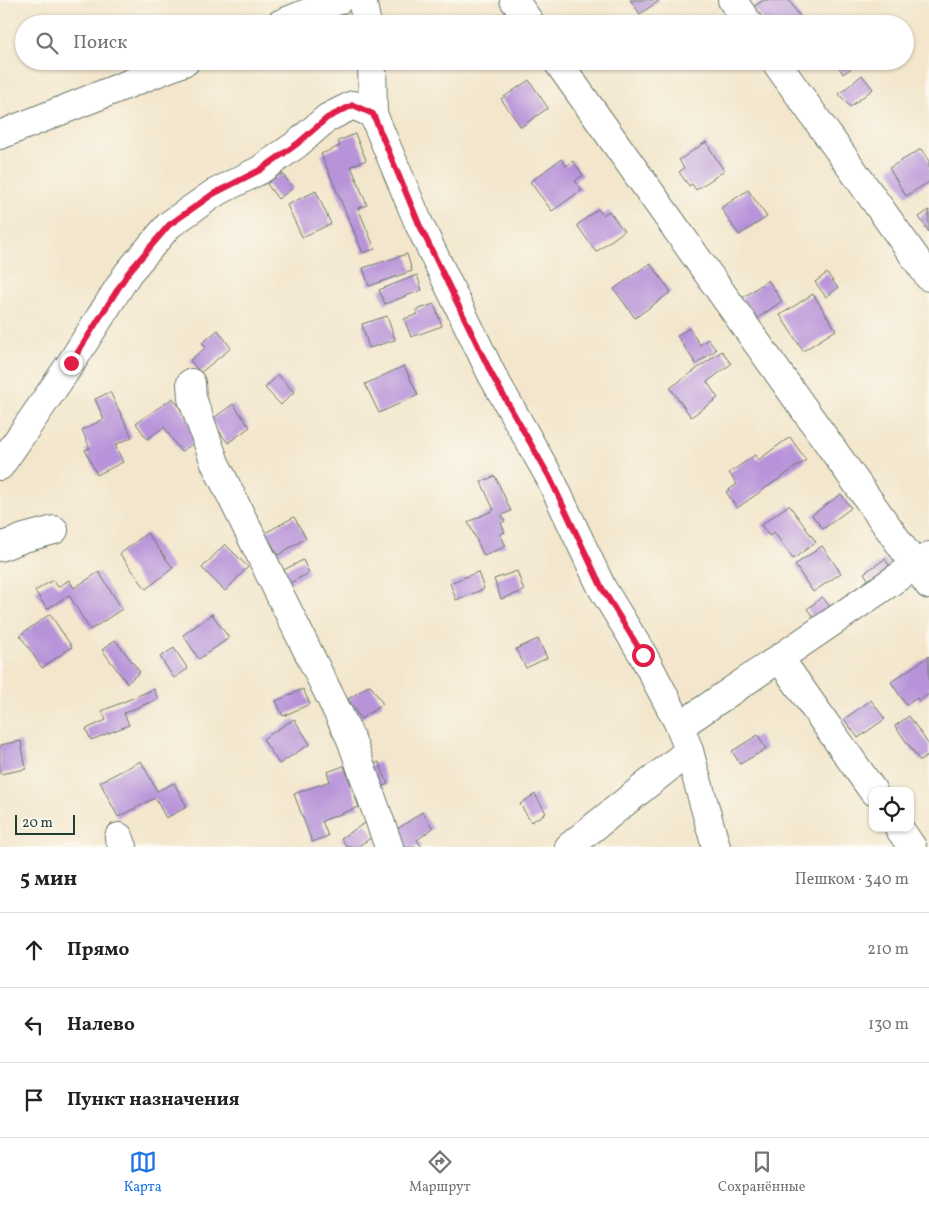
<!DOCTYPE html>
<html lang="ru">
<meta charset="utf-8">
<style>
body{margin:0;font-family:Vollkorn,serif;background:#f2f2f2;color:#202124}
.controls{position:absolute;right:15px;bottom:15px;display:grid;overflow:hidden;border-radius:10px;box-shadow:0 1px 4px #0004}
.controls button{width:45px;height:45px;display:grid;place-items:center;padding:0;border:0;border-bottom:1px solid #e0e0e0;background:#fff;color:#202124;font:25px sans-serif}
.scale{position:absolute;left:15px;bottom:12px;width:60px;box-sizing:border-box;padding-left:5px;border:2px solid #1f3d34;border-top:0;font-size:14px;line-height:18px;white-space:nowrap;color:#1f3d34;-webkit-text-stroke:4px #fbf7ec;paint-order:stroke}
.stop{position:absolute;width:15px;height:15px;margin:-11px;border:4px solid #e11d48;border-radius:50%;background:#fff}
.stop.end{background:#e11d48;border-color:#fff;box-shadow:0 1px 5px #0008}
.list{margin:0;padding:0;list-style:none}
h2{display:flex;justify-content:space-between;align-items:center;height:65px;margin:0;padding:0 20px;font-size:21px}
h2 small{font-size:16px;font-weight:400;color:#757577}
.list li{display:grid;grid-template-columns:32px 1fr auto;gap:15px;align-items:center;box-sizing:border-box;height:75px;padding:0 20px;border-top:1px solid #e0e0e0}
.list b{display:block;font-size:19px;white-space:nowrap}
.list em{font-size:16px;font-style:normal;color:#757577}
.icon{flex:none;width:28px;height:28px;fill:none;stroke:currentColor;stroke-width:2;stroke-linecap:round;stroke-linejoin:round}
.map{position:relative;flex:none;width:929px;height:847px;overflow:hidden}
.search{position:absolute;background:#fff;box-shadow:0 1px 4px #0004;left:15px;right:15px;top:15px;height:55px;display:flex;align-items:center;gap:12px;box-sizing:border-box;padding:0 18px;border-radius:28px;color:#757577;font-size:19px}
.sheet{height:290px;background:#fff}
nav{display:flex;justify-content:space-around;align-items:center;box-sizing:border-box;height:70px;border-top:1px solid #e0e0e0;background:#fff;font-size:14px;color:#757577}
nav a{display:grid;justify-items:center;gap:2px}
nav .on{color:#1a73e8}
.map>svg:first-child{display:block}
.building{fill:#b793d9}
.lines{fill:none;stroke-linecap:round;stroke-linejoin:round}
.minor-casing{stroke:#697869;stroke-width:30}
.minor{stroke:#fff;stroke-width:28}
.route{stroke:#e11d48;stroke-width:6}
</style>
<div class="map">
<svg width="929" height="847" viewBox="0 0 929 847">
<rect width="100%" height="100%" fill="#fbf7ec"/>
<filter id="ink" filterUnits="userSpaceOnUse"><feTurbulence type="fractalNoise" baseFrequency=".02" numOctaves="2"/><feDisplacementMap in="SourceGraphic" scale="10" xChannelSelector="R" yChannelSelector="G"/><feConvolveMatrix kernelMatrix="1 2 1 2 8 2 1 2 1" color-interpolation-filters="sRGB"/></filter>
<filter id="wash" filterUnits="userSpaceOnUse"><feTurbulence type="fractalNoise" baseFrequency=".0096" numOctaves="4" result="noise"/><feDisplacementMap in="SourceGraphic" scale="20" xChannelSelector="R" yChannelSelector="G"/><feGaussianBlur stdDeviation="1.12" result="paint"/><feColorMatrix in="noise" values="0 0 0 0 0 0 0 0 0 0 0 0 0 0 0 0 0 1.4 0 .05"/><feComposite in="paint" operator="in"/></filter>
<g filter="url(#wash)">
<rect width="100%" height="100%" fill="#f3e6cc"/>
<g id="blocks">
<g class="building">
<polygon points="630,0 660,0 640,14"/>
<polygon points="764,0 789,0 802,20 797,24 765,24 753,7"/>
<polygon points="835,61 862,61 843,74"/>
<polygon points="862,75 873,89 850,107 839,94"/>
<polygon points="529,80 548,108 521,127 501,99"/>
<polygon points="355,134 366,160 351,166 367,205 358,208 375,249 363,253 321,154 340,146 338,141"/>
<polygon points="706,142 724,171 696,190 692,184 689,186 679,172 684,168 679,160"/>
<polygon points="921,149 929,161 929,182 906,196 889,168"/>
<polygon points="561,159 566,166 573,161 583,175 575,181 582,190 552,211 530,182"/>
<polygon points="282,173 293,188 278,199 267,184"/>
<polygon points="748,190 767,217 739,235 721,208"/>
<polygon points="316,191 331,224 302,237 287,205"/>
<polygon points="598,209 603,215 609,211 624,231 596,252 577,225"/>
<polygon points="929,210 929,232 919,217"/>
<polygon points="407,254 412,271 369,286 363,268"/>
<polygon points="650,263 671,292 635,318 614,289"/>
<polygon points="827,273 838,288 826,297 815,282"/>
<polygon points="417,275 422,290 385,304 379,290"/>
<polygon points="768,280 782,301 755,320 741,299"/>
<polygon points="813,294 836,330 803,351 780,315"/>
<polygon points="434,304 442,326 411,337 404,319 418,314 416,310"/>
<polygon points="387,316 395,340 369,348 362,324"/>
<polygon points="689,328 700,345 708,339 716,350 696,364 677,336"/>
<polygon points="218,330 231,348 200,373 190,360 206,347 202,343"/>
<polygon points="722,351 731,364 707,382 718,398 691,417 670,388"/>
<polygon points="404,366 418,395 379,413 365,384"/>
<polygon points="278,375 294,392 281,405 265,388"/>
<polygon points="110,392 132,437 115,445 123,462 97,475 85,450 90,448 82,430 104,419 95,399"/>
<polygon points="173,398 201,438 181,452 164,427 147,439 136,423"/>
<polygon points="233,404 250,427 228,443 211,420"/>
<polygon points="790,437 806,460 737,508 726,492 737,484 729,473 755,455 758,460"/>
<polygon points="495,476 511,511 502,515 505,521 501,523 505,532 500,534 506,546 484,556 468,522 494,510 481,482"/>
<polygon points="841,494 851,508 823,529 812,515"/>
<polygon points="789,505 816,542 793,559 774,532 769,536 761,525"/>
<polygon points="294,517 306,538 278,555 265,533"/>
<polygon points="147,533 173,568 146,589 120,554"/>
<polygon points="225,544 248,567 225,591 202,568"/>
<polygon points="822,546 841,573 813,592 795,565"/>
<polygon points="885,559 895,575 874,588 864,573"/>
<polygon points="303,560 309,573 286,585 280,572"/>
<polygon points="517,571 524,591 501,599 494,579"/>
<polygon points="99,572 122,609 90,630 69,595 47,609 35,591 53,580 58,587 69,580 74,588"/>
<polygon points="478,572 484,589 456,600 450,583"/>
<polygon points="822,597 836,614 821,626 807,609"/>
<polygon points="50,614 72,647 42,668 20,635"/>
<polygon points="212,614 229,638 199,659 183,635"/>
<polygon points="538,639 547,658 526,668 516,649"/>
<polygon points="115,640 140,672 127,683 102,650"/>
<polygon points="174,648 188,669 174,678 160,657"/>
<polygon points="929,656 929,694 919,701 917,698 906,705 891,682"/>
<polygon points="370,685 383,704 361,719 348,699"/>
<polygon points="154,689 158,699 124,713 129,725 91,740 86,729 106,720 102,711"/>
<polygon points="303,689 310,704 283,716 276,701"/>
<polygon points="871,700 885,719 858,738 844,719"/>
<polygon points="909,716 929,745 929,755 920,761 895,726"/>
<polygon points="294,719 310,744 279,764 263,739"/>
<polygon points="758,735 766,749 740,764 732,751"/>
<polygon points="21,741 26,769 0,774 0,745"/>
<polygon points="141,761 157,791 174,783 187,807 166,818 155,798 118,817 100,782"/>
<polygon points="379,762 388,784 375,789 366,767"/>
<polygon points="344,766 359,807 322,821 328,836 312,842 294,794 330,781 327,772"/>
<polygon points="535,794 546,813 531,822 520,804"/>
<polygon points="422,812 433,828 417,840 422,847 397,847 389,835"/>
<polygon points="365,823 374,836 357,847 347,847 341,838"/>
</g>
</g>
</g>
<g filter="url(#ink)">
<use href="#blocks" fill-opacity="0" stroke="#697869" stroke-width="1"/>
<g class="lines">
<defs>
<g id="minor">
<polyline points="362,0 367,24"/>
<polyline points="514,0 531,24"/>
<polyline points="732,0 749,24"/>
<polyline points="280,24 339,0"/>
<polyline points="372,61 373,114"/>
<polyline points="557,61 929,585"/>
<polyline points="775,61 929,277"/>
<polyline points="0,135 186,61"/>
<polyline points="191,383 192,398 215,463 351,739 389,847"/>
<polyline points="0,466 71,363 128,273 169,225 213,194 260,170 297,144 327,118 353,105 373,114 419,224 492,375 550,478 602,588 643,655 680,726 689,751 716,847"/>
<polyline points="0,547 24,538 54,530"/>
<polyline points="780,659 873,791"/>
<polyline points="680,726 929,556"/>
<polyline points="899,828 912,847"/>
<polyline points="119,837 123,847"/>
<polyline points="569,847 689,751"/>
</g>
</defs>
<use href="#minor" class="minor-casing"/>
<use href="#minor" class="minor"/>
</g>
</g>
<g class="lines" filter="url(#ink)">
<polyline class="route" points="71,363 128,273 169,225 213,194 260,170 297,144 327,118 353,105 373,114 419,224 492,375 550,478 602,588 643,655"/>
</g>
</svg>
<div class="controls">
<button><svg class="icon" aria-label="locate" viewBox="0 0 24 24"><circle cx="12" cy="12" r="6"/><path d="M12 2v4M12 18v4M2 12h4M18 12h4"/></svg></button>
</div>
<div class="scale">20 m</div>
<div class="stop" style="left:643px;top:655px"></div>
<div class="stop end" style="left:71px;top:363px"></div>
<div class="search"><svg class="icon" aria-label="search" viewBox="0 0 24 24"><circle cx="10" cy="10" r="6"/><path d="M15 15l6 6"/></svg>Поиск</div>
</div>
<section class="sheet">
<h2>5 мин<small>Пешком · 340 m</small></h2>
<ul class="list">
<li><svg class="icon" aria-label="ahead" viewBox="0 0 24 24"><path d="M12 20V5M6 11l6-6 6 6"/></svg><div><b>Прямо</b></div><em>210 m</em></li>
<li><svg class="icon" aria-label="left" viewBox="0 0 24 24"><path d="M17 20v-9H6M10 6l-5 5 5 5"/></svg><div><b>Налево</b></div><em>130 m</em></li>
<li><svg class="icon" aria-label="arrive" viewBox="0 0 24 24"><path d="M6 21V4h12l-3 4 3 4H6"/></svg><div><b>Пункт назначения</b></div></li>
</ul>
</section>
<nav>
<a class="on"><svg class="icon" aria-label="map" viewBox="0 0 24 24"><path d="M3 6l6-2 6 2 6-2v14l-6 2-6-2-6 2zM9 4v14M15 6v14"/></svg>Карта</a>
<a><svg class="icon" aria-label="directions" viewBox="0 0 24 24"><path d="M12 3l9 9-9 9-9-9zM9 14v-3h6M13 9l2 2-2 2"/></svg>Маршрут</a>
<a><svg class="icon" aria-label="saved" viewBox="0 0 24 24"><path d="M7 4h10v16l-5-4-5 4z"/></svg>Сохранённые</a>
</nav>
